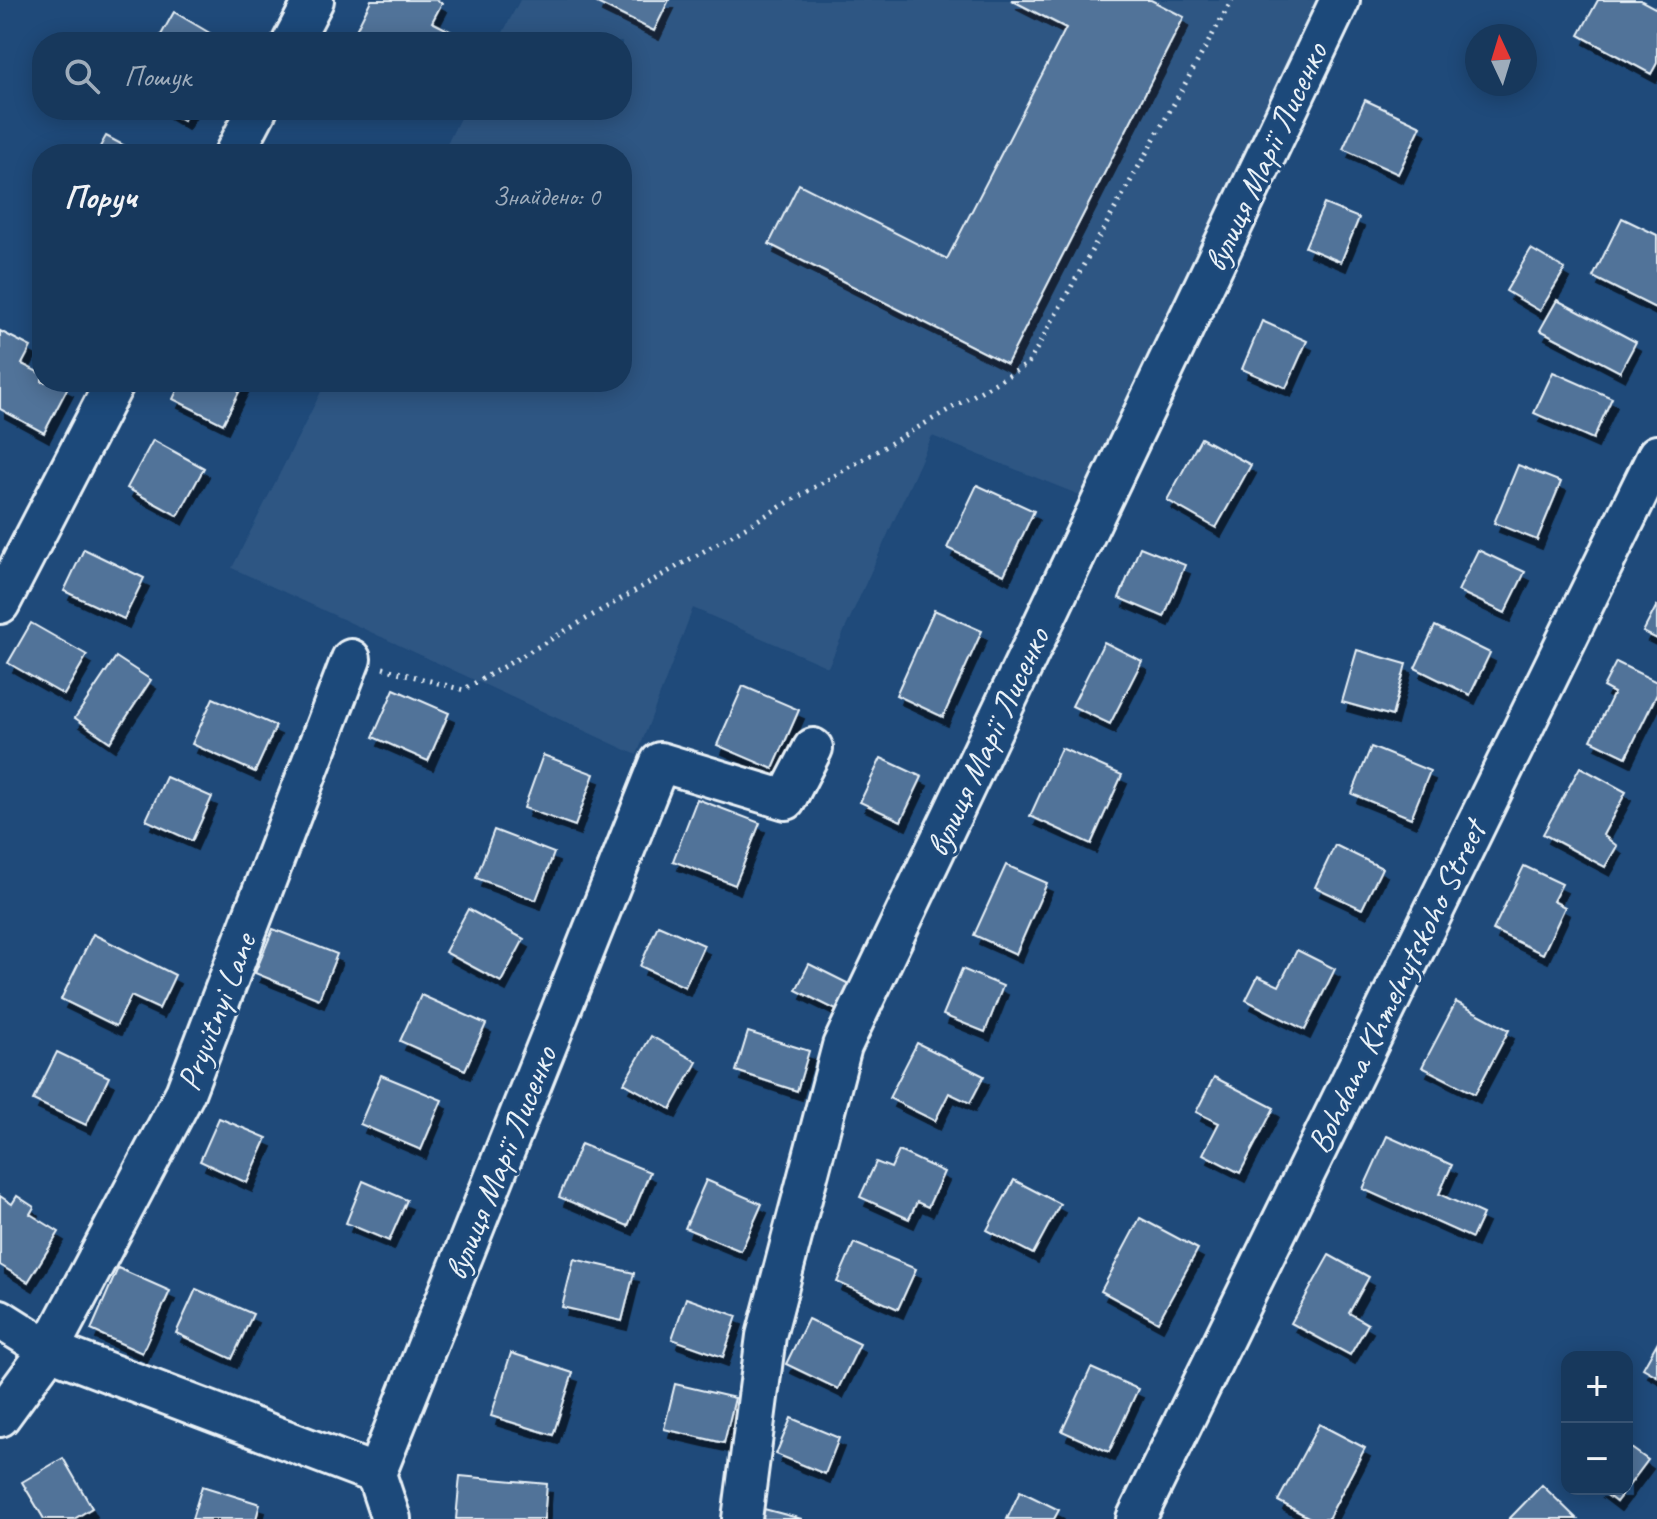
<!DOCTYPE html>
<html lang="uk">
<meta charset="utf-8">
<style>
body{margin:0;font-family:Caveat,sans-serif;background:#244365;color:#f1f3f6}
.controls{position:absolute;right:24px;bottom:24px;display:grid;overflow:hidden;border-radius:16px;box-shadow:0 4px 20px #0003}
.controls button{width:72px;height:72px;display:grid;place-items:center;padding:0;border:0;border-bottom:2px solid #365272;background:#17385c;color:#f1f3f6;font:40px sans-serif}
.compass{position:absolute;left:1465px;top:24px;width:72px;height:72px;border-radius:50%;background:#17385c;box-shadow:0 4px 20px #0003;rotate:356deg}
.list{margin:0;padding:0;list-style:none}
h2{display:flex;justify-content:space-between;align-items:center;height:104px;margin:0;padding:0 32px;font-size:34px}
h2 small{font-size:26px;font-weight:400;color:#9eacbb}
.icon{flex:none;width:44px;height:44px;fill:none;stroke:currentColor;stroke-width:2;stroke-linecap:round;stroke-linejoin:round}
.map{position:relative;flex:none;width:1657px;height:1519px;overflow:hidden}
.search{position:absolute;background:#17385c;box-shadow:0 4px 20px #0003;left:32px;top:32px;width:600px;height:88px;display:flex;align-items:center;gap:20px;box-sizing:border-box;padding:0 28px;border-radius:32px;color:#9eacbb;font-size:30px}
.panel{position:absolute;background:#17385c;box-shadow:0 4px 20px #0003;left:32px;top:144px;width:600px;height:248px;border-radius:32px}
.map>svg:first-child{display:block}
.built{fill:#2e5683}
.building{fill:#517399;stroke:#e8f1f8;stroke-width:2;filter:url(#shadow)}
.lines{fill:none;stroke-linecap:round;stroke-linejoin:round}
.minor-casing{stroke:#e8f1f8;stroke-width:44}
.path{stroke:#e8f1f8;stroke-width:5;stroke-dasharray:2 6;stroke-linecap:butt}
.minor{stroke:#1f4a7a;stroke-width:38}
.labels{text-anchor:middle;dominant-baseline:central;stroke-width:6;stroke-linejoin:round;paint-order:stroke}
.street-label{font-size:34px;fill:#e8f1f8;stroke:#1f4a7a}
</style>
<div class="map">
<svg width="1657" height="1519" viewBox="0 0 1657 1519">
<defs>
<filter id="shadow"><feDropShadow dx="5" dy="9" stdDeviation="0" flood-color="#0009"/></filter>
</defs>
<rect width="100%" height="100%" fill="#1f4a7a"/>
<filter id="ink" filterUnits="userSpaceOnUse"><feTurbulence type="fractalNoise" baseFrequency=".0125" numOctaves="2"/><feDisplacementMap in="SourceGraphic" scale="16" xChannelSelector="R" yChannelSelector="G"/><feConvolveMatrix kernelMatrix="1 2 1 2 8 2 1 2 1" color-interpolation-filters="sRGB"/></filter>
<g filter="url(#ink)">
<polygon class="built" points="520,0 1340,0 1100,503 932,436 828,667 693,608 637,755 232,568 326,382 622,382 622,154 442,154 464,110 622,110 622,42 498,42"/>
<g class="building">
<polygon points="371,0 436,0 442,3 432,22 452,32 447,42 375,42 355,32"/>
<polygon points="598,0 669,0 654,31 597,3"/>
<polygon points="1011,0 1151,0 1184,17 1007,364 769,244 799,184 947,259 1066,28"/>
<polygon points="1598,0 1640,0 1657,9 1657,63 1651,74 1579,35"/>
<polygon points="174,12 225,42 157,42"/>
<polygon points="1365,100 1421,126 1398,174 1343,149"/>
<polygon points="165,110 190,110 183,121"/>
<polygon points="106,136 140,154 96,154"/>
<polygon points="1324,204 1359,218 1341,262 1305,247"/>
<polygon points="1622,218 1657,235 1657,304 1655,308 1593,277"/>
<polygon points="1531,249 1565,269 1540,311 1506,291"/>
<polygon points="1557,300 1636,342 1620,372 1540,330"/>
<polygon points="1262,321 1307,341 1286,388 1242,369"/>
<polygon points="0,331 31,347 22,364 42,374 42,382 57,382 68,387 44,433 0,409"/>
<polygon points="1553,372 1612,398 1593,439 1534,413"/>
<polygon points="181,382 244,382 223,424 173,399"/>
<polygon points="1201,438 1251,465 1216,528 1167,500"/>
<polygon points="153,440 204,468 178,516 127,488"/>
<polygon points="1518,465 1561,482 1537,540 1494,523"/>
<polygon points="977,485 1034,511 1004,575 947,548"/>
<polygon points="1140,547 1185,565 1164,617 1119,598"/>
<polygon points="84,549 144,578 124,619 64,591"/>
<polygon points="1478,550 1525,572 1505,613 1458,591"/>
<polygon points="1657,605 1657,639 1643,632"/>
<polygon points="934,610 982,631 943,717 896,695"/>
<polygon points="31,623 87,655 64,695 8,663"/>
<polygon points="1435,626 1490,653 1470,695 1415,668"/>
<polygon points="1104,642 1142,661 1110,724 1072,706"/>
<polygon points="1357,650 1406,664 1392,716 1342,702"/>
<polygon points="116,657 151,680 110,742 75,718"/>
<polygon points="1616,662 1657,682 1657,694 1626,757 1591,740 1614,693 1603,687"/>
<polygon points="743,686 799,710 773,769 717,745"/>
<polygon points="394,689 449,713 428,761 373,737"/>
<polygon points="213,698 276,726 255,772 192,744"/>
<polygon points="1371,747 1430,771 1411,818 1352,794"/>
<polygon points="1061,748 1122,775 1091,844 1030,816"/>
<polygon points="543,755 594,774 575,826 524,808"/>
<polygon points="881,758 922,777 901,821 860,802"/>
<polygon points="1580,767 1626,792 1603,835 1617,846 1605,867 1543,834"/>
<polygon points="166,777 212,797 192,841 146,820"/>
<polygon points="697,799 760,823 735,885 673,861"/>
<polygon points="494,830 554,853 536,900 476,878"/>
<polygon points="1335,845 1382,868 1362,909 1315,887"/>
<polygon points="1006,865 1047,883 1016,954 974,935"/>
<polygon points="1524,866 1562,884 1553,901 1565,907 1543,954 1493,930"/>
<polygon points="468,909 524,939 501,982 445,952"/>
<polygon points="658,925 704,945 685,987 640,966"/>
<polygon points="273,929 337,954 319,999 255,973"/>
<polygon points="93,934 175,975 159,1009 131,996 116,1026 61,999"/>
<polygon points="1297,950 1335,969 1305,1030 1246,1000 1258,976 1279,986"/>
<polygon points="809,964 853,986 840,1012 796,990"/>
<polygon points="962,969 1003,986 985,1032 943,1015"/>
<polygon points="421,995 486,1024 465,1070 400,1041"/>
<polygon points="1456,1002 1509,1030 1475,1094 1422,1067"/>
<polygon points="748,1032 809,1051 797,1091 736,1071"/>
<polygon points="651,1036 697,1062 671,1109 624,1083"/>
<polygon points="917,1043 984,1076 970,1103 949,1093 935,1121 889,1098"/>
<polygon points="57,1052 109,1077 86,1125 33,1100"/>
<polygon points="381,1075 442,1100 421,1150 360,1124"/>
<polygon points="1214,1077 1274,1108 1240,1173 1203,1154 1219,1123 1196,1112"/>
<polygon points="219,1118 267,1138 247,1183 200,1161"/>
<polygon points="1387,1136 1452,1165 1439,1194 1483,1214 1472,1238 1363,1189"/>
<polygon points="581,1144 650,1172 628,1226 559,1197"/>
<polygon points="899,1151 944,1172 928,1207 917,1202 909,1219 860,1197 876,1162 891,1168"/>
<polygon points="706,1180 762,1204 741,1251 685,1228"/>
<polygon points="1014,1180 1060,1204 1033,1254 987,1230"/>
<polygon points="363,1181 407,1200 389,1241 346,1223"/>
<polygon points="0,1196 12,1204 17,1196 34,1207 30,1214 59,1232 28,1282 0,1265"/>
<polygon points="1140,1218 1198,1249 1158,1322 1101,1291"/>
<polygon points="854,1243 916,1269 898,1309 837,1282"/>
<polygon points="1329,1255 1369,1277 1349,1313 1368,1324 1350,1355 1291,1323"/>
<polygon points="574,1259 634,1273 622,1321 562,1307"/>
<polygon points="118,1268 170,1291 142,1353 91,1330"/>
<polygon points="196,1289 253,1314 232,1359 176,1333"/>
<polygon points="686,1298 737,1316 723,1357 672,1339"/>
<polygon points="808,1319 860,1344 838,1389 786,1364"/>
<polygon points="1657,1343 1657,1376 1643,1368"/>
<polygon points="511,1353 573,1373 553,1435 491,1416"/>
<polygon points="1091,1368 1138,1389 1109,1452 1062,1431"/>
<polygon points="675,1384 735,1398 724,1443 664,1429"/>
<polygon points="791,1418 839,1438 825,1474 776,1454"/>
<polygon points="1319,1424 1365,1448 1328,1519 1312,1519 1278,1501"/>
<polygon points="1627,1445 1648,1460 1627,1488"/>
<polygon points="63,1458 92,1508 74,1519 44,1519 22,1482"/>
<polygon points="460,1476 547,1484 544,1519 456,1519"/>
<polygon points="1542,1485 1577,1519 1509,1519"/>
<polygon points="202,1486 260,1504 256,1519 192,1519"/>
<polygon points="1599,1489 1626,1489 1616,1502"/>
<polygon points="1020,1491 1059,1510 1054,1519 1007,1519"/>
<polygon points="764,1509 802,1519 762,1519"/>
</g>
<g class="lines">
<defs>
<g id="minor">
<polyline points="292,42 314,0"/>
<polyline points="234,154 257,110"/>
<polyline points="0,604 115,382"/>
<polyline points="351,659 185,1093 49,1350 376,1474"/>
<polyline points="0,1319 49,1350 0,1417"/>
<polyline points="391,1519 376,1474 660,762 786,800 813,748"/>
<polyline points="742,1519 766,1336 842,1046 1340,0"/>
<polyline points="1136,1519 1657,455"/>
</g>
</defs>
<use href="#minor" class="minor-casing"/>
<polyline class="path" points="383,668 463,690 1028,364 1232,0"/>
<use href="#minor" class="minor"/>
</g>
</g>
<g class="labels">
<g class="street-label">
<text transform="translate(1265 157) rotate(-65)">вулиця Марії Лисенко</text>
<text transform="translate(987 742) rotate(-65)">вулиця Марії Лисенко</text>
<text transform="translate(1396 987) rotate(-64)">Bohdana Khmelnytskoho Street</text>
<text transform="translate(216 1012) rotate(-69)">Pryvitnyi Lane</text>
<text transform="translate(500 1163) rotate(-68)">вулиця Марії Лисенко</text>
</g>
</g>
</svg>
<div class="controls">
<button>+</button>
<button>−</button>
</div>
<svg class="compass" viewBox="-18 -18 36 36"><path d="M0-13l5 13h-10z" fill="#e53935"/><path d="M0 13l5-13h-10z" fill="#9eacbb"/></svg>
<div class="search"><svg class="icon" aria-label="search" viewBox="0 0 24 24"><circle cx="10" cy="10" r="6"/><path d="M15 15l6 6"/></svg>Пошук</div>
<section class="panel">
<h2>Поруч<small>Знайдено: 0</small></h2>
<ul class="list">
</ul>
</section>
</div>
